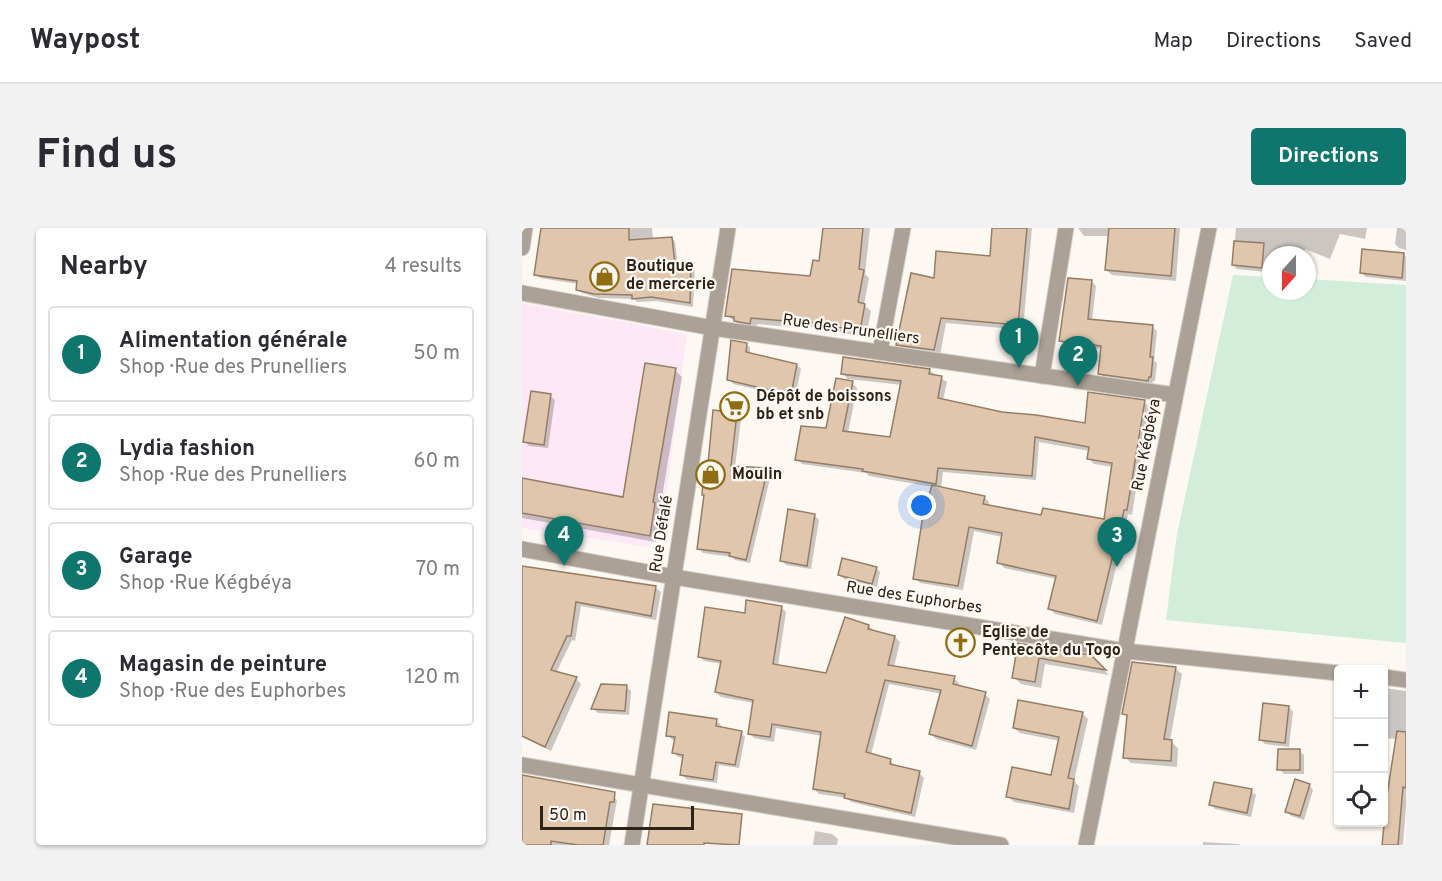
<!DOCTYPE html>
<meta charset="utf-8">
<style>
body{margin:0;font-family:Overpass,sans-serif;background:#f2f2f3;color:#2b2b33}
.controls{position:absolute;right:18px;bottom:18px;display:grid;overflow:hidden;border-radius:6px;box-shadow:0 2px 4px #0004}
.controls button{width:54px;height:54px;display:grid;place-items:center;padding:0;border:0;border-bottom:2px solid #e1e1e2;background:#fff;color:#2b2b33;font:30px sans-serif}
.compass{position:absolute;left:740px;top:18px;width:54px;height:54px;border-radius:50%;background:#fff;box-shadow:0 2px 4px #0004;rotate:201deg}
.scale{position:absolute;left:18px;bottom:15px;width:154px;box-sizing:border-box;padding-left:6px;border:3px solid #2c2218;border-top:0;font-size:16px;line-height:21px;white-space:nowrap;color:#2c2218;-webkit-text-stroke:4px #fef8f3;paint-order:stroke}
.you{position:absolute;left:400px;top:278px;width:21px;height:21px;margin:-15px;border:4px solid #fff;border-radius:50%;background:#1a73e8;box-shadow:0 0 0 9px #1a73e833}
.badge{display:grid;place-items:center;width:39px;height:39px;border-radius:50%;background:#0f766e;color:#fff;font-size:20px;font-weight:700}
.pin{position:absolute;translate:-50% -50px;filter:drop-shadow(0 2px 3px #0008)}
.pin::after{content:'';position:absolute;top:32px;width:21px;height:18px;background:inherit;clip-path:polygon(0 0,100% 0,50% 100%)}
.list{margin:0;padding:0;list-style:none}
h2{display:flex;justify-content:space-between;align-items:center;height:78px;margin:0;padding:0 24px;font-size:26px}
h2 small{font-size:20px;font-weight:400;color:#7c7c81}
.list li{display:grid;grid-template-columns:39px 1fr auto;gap:18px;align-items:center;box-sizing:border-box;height:96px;margin:0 12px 12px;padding:0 12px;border:2px solid #e1e1e2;border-radius:6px}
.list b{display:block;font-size:22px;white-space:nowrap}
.list p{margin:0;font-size:20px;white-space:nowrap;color:#7c7c81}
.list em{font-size:20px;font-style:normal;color:#7c7c81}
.icon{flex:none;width:33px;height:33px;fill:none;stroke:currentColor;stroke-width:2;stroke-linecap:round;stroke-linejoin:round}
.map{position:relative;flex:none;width:884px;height:617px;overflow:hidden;border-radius:6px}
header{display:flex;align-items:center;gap:36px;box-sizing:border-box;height:84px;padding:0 30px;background:#fff;border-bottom:2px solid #e1e1e2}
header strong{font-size:28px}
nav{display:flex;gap:33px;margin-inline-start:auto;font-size:21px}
.intro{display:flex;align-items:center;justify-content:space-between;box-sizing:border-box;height:144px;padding:0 36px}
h1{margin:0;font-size:42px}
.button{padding:15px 27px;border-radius:6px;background:#0f766e;color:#fff;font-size:21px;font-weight:700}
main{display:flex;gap:36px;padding:0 36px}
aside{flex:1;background:#fff;border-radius:6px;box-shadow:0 2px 4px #0004}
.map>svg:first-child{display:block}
.education{fill:#fee8f6}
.green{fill:#d2eeda}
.shadow{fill:#0003;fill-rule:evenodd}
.building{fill:#dfc6ac;stroke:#947d64;stroke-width:1.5}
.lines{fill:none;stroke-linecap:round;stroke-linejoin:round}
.minor-casing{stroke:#d8d1cc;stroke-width:17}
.tertiary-casing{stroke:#d8d1cc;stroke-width:17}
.minor{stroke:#aba196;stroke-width:15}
.tertiary{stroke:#aba196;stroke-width:15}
.labels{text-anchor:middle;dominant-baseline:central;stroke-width:4.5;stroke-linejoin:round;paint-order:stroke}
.poi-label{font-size:16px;font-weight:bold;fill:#2c2218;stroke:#fef8f3;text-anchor:start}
.street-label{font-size:16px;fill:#2c2218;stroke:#fef8f3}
</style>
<header>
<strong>Waypost</strong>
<nav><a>Map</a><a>Directions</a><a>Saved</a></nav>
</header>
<div class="intro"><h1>Find us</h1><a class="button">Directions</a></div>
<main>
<aside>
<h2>Nearby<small>4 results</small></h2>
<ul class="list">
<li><span class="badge">1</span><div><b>Alimentation générale</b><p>Shop · Rue des Prunelliers</p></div><em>50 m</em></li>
<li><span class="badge">2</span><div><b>Lydia fashion</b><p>Shop · Rue des Prunelliers</p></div><em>60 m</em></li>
<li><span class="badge">3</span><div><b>Garage</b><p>Shop · Rue Kégbéya</p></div><em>70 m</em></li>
<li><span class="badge">4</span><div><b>Magasin de peinture</b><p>Shop · Rue des Euphorbes</p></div><em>120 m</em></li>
</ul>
</aside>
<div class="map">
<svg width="884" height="617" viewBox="0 0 884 617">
<rect width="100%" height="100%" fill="#fef8f3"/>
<polygon class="education" points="0,75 165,106 139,308 125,319 0,300"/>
<polygon class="green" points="711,47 749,49 749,63 785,63 785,51 884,57 884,415 644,392 655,306"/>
<g class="shadow">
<polygon points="21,0 130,0 131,12 150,10 153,14 156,38 169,36 173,40 171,79 134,73 115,74 112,71 77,70 60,65 56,61 56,56 18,50 14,46"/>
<polygon points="302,0 348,0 343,46 347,50 342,77 349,83 344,109 281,97 281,100 235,96 234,101 219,99 205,87 289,50 299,35"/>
<polygon points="472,0 510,0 501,102 424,95 418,127 381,122 375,116 413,51 469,30"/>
<polygon points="556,0 658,0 654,53 590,47 584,42 588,8 562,8"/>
<polygon points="714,0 845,0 843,11 818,6 808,31 783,21 781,27 749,27 749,37 744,35 744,44 715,41 711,37"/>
<polygon points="875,0 884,0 884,22 877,20 873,16"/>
<polygon points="882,27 884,29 884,53 844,49 840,45"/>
<polygon points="569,53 574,58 570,93 630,99 635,103 632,133 635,135 633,153 631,153 630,157 582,150 578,145 580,121 543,117 539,113"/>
<polygon points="224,116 228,120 228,126 275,137 279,141 273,170 211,156 207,151"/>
<path d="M322,130L408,143L425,154L421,172L480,186L564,197L622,174L627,179L610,287L606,286L597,335H595L580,397L533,386L528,381L535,351L482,340L477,334L481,309L452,303L441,362L398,355L393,350L411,259L347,248L344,245L280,236L275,231L305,202L330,155L335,160L326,205L369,211L380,157L326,151L321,146ZM517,214L568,223L567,231L572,236L591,239L583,293L521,289L467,278V274L462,269L419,260L421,244L514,252Z"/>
<polygon points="153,142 160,149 138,281 140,283 134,314 0,290 0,252 102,271"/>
<polygon points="28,168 33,172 26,220 7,218 3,213"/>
<polygon points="215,186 219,191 213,239 245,242 249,246 228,335 213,332 210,329 181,325 176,320 187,237"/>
<polygon points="292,287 297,292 289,341 264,337 260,333"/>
<polygon points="0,339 133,359 139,364 134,392 59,378 53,413 50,412 34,445 54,451 59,456 29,523 0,509"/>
<polygon points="354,340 358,344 355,359 322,351 318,347"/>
<polygon points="259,379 264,384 256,438 305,447 347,398 352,403 373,409 378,414 372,439 432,450 437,455 436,459 463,466 468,471 454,522 414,511 409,506 420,466 367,456 349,527 368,532 373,539 397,545 402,550 393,589 329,574 325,570 297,566 292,561 300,508 254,500 252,514 232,510 227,505 232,475 199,469 194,464 200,436 182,433 177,428 224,387"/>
<polygon points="497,417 569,429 587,447 523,436 519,460 499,456 492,449"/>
<polygon points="653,440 660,446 648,513 656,520 655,539 609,535 603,529 606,490 602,485"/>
<polygon points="104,459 109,463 107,487 76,485 71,481"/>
<polygon points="862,460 884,463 884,579 881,617 861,617 875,511 862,510"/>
<polygon points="767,479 771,484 767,519 743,516 739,512"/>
<polygon points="560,485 566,491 552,553 557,558 552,585 492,574 486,568 530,548 538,513 498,505 492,500"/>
<polygon points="195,493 199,497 198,500 219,505 223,509 217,540 197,537 195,555 164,551 160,546 162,530 156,529 152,525 154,512 150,512 146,507"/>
<polygon points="777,523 782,527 782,546 762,546 757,541"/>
<polygon points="0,548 89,566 95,572 87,617 0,617"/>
<polygon points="787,557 791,562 782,592 769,588 765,583"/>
<polygon points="729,563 734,567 729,589 693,581 689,577"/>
<polygon points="293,603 310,606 316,611 315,617 291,617"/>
<polygon points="681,614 717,616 718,617 681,617"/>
</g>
<g class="building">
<polygon points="19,0 107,0 107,12 150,9 153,37 169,35 168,75 129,69 110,71 110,67 72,66 54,62 55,53 12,47"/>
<polygon points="301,0 341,0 337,41 342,42 336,74 343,76 338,103 276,92 275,94 229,90 228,96 212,93 212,89 203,88 210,41 288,48 291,32 297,33"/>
<polygon points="470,0 505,0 496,97 419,90 412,122 374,117 389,45 412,50 414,23 468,28"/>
<polygon points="587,0 653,0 649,48 583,42"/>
<polygon points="712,13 742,15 740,40 710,37"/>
<polygon points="840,21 882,25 880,50 838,45"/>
<polygon points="546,50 570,52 566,91 631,97 628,129 631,129 629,149 627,149 626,153 576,146 579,118 537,113"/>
<polygon points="209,112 225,115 224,124 275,136 269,167 205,152"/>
<polygon points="321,129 408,141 407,146 420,148 416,170 480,184 514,187 563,195 566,164 623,172 605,282 602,282 592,331 590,331 575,393 526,381 534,348 475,335 480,305 447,299 436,358 391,351 401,287 410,257 463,268 461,276 519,287 521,280 582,291 590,235 565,231 567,219 513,209 510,248 416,240 414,256 340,243 341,241 273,232 279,198 304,200 314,150 331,153 321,203 368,209 379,153 319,146"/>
<polygon points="123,135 154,140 131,274 133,275 128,308 0,285 0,250 101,269"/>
<polygon points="9,163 29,166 22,217 1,214"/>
<polygon points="191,182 215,185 209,238 246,240 224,332 207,328 208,325 175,321 182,267 180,267 182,235 186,236"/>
<polygon points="266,281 293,286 285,338 258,333"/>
<polygon points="320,330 355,339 350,356 316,347"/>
<polygon points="0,338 134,358 129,388 54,374 49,408 45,408 29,442 55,449 23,519 0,508"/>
<polygon points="224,372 260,378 251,436 304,445 323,389 347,397 346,401 373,408 366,437 433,448 431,456 464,464 450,518 407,506 419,462 363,452 344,524 369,531 368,536 398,543 389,585 322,570 323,566 291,561 299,504 250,496 248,509 226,506 231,472 193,464 199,433 176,429 183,379 223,385"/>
<polygon points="496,415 569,427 584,442 517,430 513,454 490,450"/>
<polygon points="610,434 654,439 642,511 650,512 649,533 601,530 605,487 600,486"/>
<polygon points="79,456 105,457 103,483 69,481"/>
<polygon points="496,472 561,484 546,550 552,551 547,581 484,569 490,539 529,547 537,509 491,500"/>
<polygon points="741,475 767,478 763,515 737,512"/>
<polygon points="147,484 195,491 194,498 220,503 213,537 194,534 191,552 158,547 161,527 150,525 153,509 144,508"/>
<polygon points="875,503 884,504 884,560 881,559 876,617 860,617 865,567"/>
<polygon points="756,521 778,521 778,542 755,542"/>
<polygon points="0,547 93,564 92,574 88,574 81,617 56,617 29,613 29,617 0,617"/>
<polygon points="773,551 788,556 778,588 763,584"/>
<polygon points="692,554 730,561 725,585 687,577"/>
<polygon points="131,576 220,586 217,617 182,615 182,617 125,617"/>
</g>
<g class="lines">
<defs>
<g id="minor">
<polyline points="0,20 3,0"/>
<polyline points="0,65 191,100 653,167"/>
<polyline points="358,124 381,0"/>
<polyline points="520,148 544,0"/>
<polyline points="0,321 152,349 603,423 816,445"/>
<polyline points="862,449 884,452"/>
<polyline points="0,537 479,617"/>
<polyline points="564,617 687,0"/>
</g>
<polyline id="tertiary" points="110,617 206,0"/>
</defs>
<use href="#minor" class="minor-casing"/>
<use href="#tertiary" class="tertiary-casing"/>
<use href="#minor" class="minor"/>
<use href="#tertiary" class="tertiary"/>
</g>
<defs>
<symbol id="shop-ring" viewBox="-11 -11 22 22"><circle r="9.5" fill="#fef8f3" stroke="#8f6d12" stroke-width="1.5"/><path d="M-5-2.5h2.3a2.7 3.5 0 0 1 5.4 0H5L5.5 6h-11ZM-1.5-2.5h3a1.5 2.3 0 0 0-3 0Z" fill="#8f6d12"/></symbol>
<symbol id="supermarket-ring" viewBox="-11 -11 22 22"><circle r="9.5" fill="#fef8f3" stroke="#8f6d12" stroke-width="1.5"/><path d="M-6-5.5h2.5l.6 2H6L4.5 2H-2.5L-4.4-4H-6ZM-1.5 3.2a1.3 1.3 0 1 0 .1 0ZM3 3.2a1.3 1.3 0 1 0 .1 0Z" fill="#8f6d12"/></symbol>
<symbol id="church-ring" viewBox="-11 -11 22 22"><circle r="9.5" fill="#fef8f3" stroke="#8f6d12" stroke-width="1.5"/><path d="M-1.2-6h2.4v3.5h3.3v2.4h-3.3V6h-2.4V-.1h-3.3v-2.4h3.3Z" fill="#8f6d12"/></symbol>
</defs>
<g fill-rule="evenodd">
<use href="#shop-ring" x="66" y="32" width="33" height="33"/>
<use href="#supermarket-ring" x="196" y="162" width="33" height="33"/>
<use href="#shop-ring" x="172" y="230" width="33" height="33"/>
<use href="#church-ring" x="422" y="398" width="33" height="33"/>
</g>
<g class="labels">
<g class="poi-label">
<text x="104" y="39">Boutique<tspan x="104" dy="18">de mercerie</tspan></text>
<text x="234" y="169">Dépôt de boissons<tspan x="234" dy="18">bb et snb</tspan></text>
<text x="210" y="247">Moulin</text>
<text x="460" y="405">Eglise de<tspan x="460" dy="18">Pentecôte du Togo</tspan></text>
</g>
<g class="street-label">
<text transform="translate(329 102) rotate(8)">Rue des Prunelliers</text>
<text transform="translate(625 217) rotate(-79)">Rue Kégbéya</text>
<text transform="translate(140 306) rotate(-81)">Rue Défalé</text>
<text transform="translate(392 370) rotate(9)">Rue des Euphorbes</text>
</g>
</g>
</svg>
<div class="controls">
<button>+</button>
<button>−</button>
<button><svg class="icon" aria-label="locate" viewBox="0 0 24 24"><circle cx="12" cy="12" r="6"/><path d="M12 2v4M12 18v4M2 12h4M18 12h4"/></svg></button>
</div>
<svg class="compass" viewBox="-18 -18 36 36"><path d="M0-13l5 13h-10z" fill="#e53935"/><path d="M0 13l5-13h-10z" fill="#7c7c81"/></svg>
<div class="scale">50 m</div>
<div class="you"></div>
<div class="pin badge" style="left:497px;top:140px">1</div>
<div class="pin badge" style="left:556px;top:158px">2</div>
<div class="pin badge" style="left:595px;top:339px">3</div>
<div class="pin badge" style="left:42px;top:338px">4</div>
</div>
</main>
